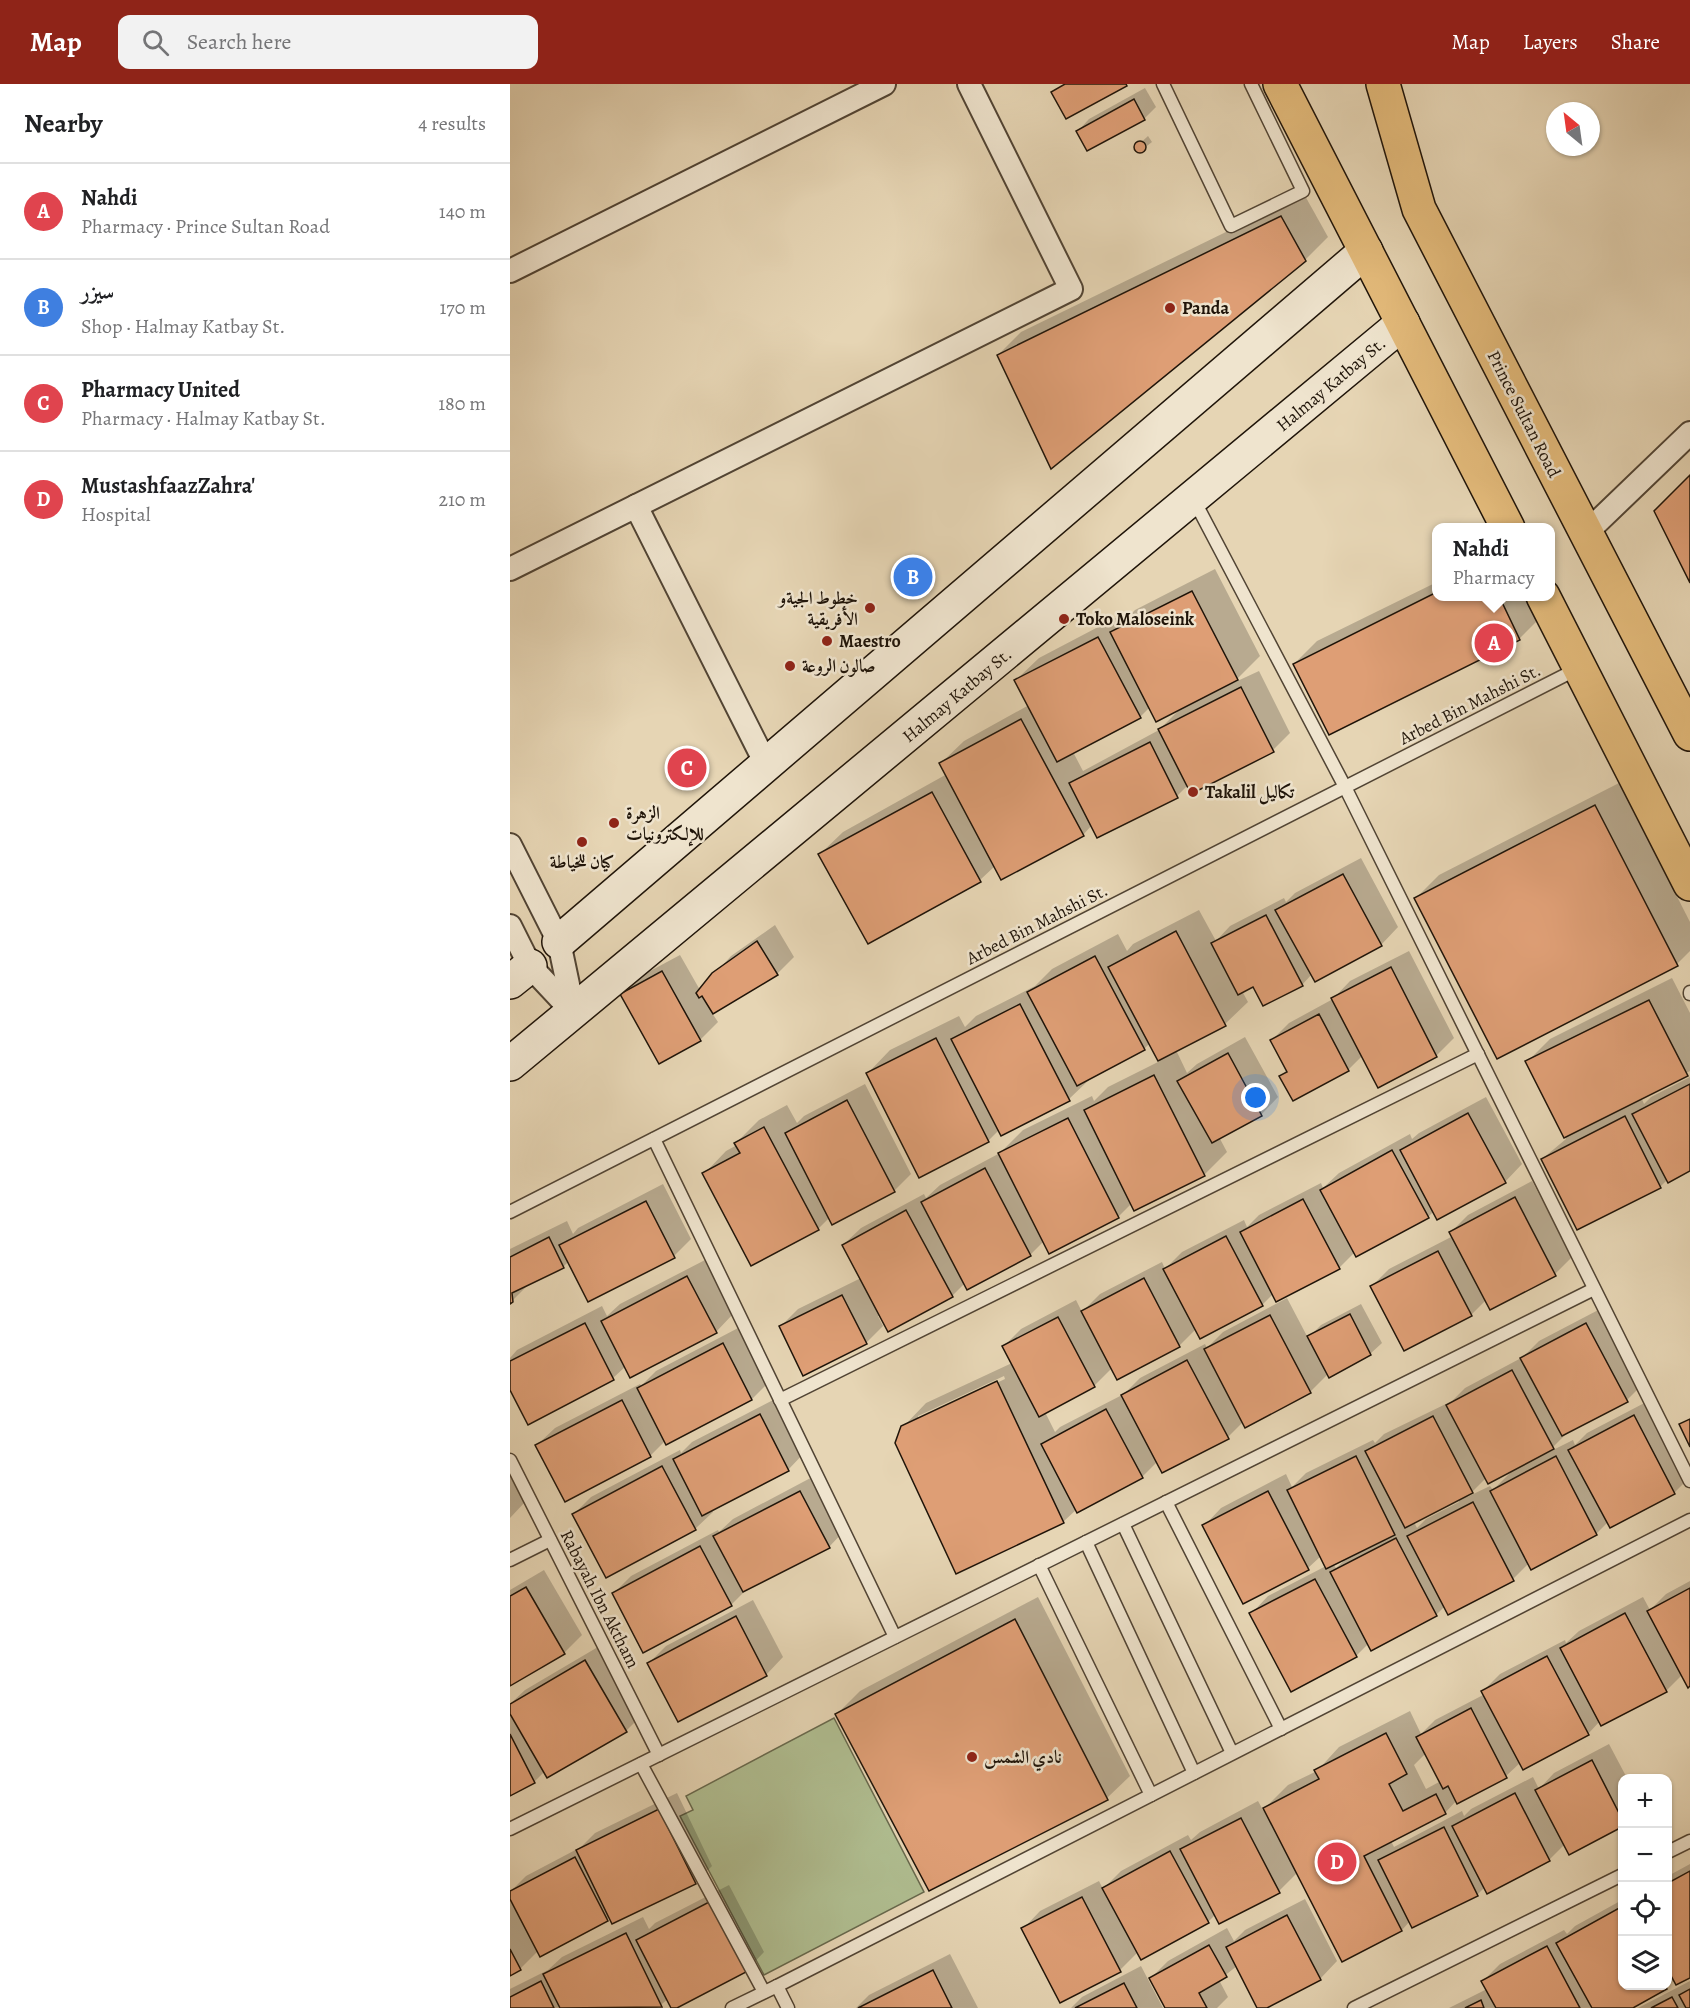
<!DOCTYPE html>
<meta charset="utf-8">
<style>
body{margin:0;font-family:Alegreya,Amiri,serif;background:#f2f2f2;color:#202124}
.controls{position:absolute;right:18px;bottom:18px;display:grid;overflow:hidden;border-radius:12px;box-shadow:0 2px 4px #0004}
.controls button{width:54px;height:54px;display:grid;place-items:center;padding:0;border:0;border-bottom:2px solid #e0e0e0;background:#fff;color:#202124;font:30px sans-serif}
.compass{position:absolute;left:1036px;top:18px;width:54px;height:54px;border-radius:50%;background:#fff;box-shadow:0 2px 4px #0004;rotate:331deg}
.you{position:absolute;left:746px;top:1014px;width:21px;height:21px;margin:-15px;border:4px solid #fff;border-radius:50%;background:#1a73e8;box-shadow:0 0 0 9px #1a73e833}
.badge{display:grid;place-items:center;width:39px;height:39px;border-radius:50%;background:#8f2418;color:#fff;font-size:20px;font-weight:700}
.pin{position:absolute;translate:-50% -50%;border:3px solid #fff;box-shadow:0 2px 6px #0006}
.popup{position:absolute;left:922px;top:439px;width:123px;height:78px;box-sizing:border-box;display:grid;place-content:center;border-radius:12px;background:#fff;filter:drop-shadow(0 2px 4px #0005);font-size:20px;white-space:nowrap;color:#757577}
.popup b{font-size:22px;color:#202124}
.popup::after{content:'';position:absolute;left:50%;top:100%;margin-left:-12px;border:12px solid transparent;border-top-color:#fff}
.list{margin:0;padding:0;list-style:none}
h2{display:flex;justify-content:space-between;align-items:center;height:78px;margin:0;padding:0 24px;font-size:26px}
h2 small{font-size:20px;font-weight:400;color:#757577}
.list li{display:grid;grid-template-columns:39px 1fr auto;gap:18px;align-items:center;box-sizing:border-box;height:96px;padding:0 24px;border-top:2px solid #e0e0e0}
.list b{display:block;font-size:22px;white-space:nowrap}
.list p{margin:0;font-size:20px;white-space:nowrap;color:#757577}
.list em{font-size:20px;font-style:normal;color:#757577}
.icon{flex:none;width:33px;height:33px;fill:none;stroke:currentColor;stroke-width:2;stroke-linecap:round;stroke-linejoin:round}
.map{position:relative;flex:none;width:1180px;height:1924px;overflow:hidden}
header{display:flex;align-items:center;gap:36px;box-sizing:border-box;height:84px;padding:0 30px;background:#8f2418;color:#fff}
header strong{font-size:28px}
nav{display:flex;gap:33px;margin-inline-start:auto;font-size:21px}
.search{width:420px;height:54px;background:#f2f2f2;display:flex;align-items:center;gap:15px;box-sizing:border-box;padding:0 21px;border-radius:12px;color:#757577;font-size:22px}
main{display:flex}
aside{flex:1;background:#fff}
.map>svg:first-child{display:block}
.green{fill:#b0be91;stroke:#68694d;stroke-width:1.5}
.shadow{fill:#0003;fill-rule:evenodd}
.building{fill:#de9e75;stroke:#1f1409;stroke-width:1.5}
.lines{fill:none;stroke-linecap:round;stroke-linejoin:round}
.lane-casing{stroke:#514434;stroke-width:15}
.street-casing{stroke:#514434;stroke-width:26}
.secondary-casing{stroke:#1f1409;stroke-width:36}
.primary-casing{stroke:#1f1409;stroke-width:36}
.lane{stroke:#efe4ce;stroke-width:12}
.street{stroke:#efe4ce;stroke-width:22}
.secondary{stroke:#efe4ce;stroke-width:33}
.primary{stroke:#e3ba7a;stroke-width:33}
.poi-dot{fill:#8f2418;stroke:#efe4ce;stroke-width:2}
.labels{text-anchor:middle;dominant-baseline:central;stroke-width:5;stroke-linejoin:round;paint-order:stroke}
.poi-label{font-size:18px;font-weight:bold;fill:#1f1409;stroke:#efe4ce;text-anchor:start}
.street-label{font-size:18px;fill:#1f1409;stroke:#efe4ce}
</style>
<header>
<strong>Map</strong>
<div class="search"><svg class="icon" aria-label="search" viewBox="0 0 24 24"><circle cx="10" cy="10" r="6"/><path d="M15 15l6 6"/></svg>Search here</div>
<nav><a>Map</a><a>Layers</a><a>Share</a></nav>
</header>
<main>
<aside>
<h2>Nearby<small>4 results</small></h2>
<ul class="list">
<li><span class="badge" style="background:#e0444e">A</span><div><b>Nahdi</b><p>Pharmacy · Prince Sultan Road</p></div><em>140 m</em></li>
<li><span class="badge" style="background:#3f7fe0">B</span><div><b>سيزر</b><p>Shop · Halmay Katbay St.</p></div><em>170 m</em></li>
<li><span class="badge" style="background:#e0444e">C</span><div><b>Pharmacy United</b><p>Pharmacy · Halmay Katbay St.</p></div><em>180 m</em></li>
<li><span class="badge" style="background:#e0444e">D</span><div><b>MustashfaazZahra'</b><p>Hospital</p></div><em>210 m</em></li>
</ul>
</aside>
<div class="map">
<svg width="1180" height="1924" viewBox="0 0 1180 1924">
<rect width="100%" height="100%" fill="#e6d5b4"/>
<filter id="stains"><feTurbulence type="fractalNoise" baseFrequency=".00333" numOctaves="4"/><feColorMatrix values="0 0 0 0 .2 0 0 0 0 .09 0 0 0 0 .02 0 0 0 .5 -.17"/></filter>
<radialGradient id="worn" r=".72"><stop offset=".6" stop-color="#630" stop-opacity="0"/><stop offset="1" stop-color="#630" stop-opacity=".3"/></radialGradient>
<polygon class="green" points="324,1634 414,1808 254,1891 170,1732 183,1726 176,1712"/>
<g class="shadow">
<polygon points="635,4 646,23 634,35 578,65 568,47 579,35"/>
<polygon points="638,52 642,58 629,68 625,64"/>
<polygon points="794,110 818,153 795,176 488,271 511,248"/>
<path d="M705,485L750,572L723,599L749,587L780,649L763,666L678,701L667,712L582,741L573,751L485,782L470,796L358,858L310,770L333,748L437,690L431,679L454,657L519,621L506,596L529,574L611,531L614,537L625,526ZM640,623L671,624L649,646L573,687L563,668L630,633Z"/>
<polygon points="927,498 927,512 1023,512 1032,532 1009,555 784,580 807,557"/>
<polygon points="1109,699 1180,838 1180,867 1167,880 906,814 929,791"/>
<polygon points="851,774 888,843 871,861 802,890 792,901 744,901 732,907 738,918 715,940 666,966 677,989 687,980 735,953 768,1013 751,1031 709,1053 717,1068 694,1091 622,1119 608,1133 534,1157 520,1171 455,1199 442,1212 371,1231 368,1232 373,1242 356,1259 271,1242 288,1225 351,1194 333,1161 351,1144 414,1110 416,1114 430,1101 490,1069 513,1046 582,1012 584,1017 598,1003 650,977 640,959 634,965 581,994 559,1015 489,1046 478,1057 358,989 380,966 449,932 455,943 466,932 525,902 542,885 608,850 617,867 623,860 689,826 706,857 720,842 774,814 776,818 785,809"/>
<polygon points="265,841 284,873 267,890 202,929 208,938 190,956 150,978 112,911 129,893 170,871 190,906 221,872"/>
<polygon points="899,867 944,954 926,972 853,971 839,985 783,1015 771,992 777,986 762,956 779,939 823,915 840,897"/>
<polygon points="1162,894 1180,929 1180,987 1131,1013 1134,1020 1141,1013 1180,993 1180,1086 1158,1095 1150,1103 1032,1075 1056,1055 1017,978 1040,955"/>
<polygon points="355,1000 401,1090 384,1107 320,1133 308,1145 194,1090 216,1067 227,1061 226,1059 249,1036 277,1021 287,1039 294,1032"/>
<path d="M976,1013L1012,1080L995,1098L924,1127L918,1133L845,1168L829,1184L764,1209L752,1221L686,1245L669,1262L602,1284L584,1302L535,1328L545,1348L550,1343L614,1310L630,1294L695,1260L697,1264L713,1248L777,1214L798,1254L811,1241L851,1220L872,1259L860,1270L818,1290L800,1308L734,1337L718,1353L648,1377L632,1393L567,1425L553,1438L393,1343L416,1319L502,1279L494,1262L511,1245L566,1216L572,1228L590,1210L652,1178L655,1185L672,1168L734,1136L737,1143L749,1131L811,1099L813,1104L829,1089L900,1050L902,1055L909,1049ZM494,1292L495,1295L408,1336V1332Z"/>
<polygon points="1022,1097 1062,1173 1045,1190 976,1216 961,1231 862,1202 879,1185 943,1152 941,1148 958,1131"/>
<polygon points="153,1100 181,1155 164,1172 79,1216 59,1177 53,1183 20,1199 0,1219 0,1165 57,1137 63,1150 68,1144"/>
<polygon points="195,1176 223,1230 206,1248 116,1282 103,1294 18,1338 0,1303 0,1274 7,1266 92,1222 97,1232 110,1220"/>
<path d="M1094,1223L1134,1299L1117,1316L1059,1347L1037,1369L1063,1356L1065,1361L1077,1349L1142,1315L1180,1393L1165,1408L1100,1442L1098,1438L1086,1450L1019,1479L1003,1495L935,1522L926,1531L859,1559L846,1572L741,1530L758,1512L816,1482L811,1472L798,1484L734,1518L694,1442L711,1424L776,1390L782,1403L796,1389L863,1356L865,1359L874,1350L942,1317L955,1304L1013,1273L1029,1257ZM1004,1385L983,1406L980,1402L957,1413L976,1394ZM948,1415L949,1418L916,1435L907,1444L904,1438ZM837,1474L826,1484L823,1480Z"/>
<polygon points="230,1243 259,1298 242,1315 156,1359 155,1357 140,1372 27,1361 45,1344 130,1300 131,1302 146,1287"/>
<polygon points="267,1314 295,1368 278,1386 202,1425 203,1428 185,1445 97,1492 64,1430 81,1413 170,1366 171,1369 182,1358"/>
<polygon points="0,1388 15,1418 0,1434"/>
<polygon points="308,1390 336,1445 319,1463 237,1505 221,1521 104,1509 121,1492 208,1446 209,1448 223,1435"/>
<polygon points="34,1486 72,1551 54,1569 0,1600 0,1506"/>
<path d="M1180,1497V1601L1172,1591L1156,1607L1090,1637L1078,1650L1011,1678L996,1692L947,1716L935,1729L881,1757L884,1763L952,1727L954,1732L961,1725L1023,1693L1029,1705L1044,1689L1099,1660L1117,1694H1112V1741L1060,1769L1055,1760L1039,1776L975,1803L967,1811L900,1837L892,1846L833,1876L788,1788L769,1807L706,1830L698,1838L631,1874L628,1868L610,1886L513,1845L530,1827L589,1797L593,1805L611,1787L678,1751L681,1756L690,1748L748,1717L753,1726L778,1701L807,1687L829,1663L900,1627L911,1650L925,1636L975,1610L973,1607L990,1590L1055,1556L1056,1559L1069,1547L1133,1513L1140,1526L1156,1510ZM916,1669L931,1697L916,1705L904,1681Z"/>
<polygon points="528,1513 620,1692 597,1714 327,1630 350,1607"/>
<polygon points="243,1516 273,1573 256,1591 139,1579 156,1562"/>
<polygon points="93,1560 133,1630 116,1647 35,1687 24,1698 0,1710 0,1620 15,1606"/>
<polygon points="167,1709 202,1782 185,1799 100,1833 31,1871 29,1866 10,1885 0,1890 0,1808 16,1792 71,1763 85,1749"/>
<polygon points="1180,1780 1180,1892 1166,1899 1164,1896 1156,1904 1120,1924 939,1924 977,1905 973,1897 990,1880 1054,1846 1057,1850 1065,1842 1112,1816 1112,1902 1158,1902 1158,1792"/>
<polygon points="219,1801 254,1868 237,1886 163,1924 158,1915 147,1924 0,1924 0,1905 38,1886 52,1873 133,1833 139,1845 145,1839"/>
<polygon points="795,1815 827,1877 810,1895 749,1924 727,1882 709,1896 718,1913 707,1924 657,1924 641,1894 658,1877 717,1844 724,1857 735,1846"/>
<polygon points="440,1870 468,1924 346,1924 359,1911"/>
<polygon points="631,1882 653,1924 561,1924 572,1913"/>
<polygon points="1180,1897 1180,1924 1128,1924"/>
</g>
<g class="building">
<polygon points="555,0 616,0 617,2 556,35 541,8"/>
<polygon points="624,15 635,36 577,67 566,47"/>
<circle cx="630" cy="63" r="6"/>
<polygon points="771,132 796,177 541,385 487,271"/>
<polygon points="1180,391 1180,499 1144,427"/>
<polygon points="682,507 728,596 646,638 600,548"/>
<polygon points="927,508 927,512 989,512 1010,556 819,651 783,580"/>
<polygon points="588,553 631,634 547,678 504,596"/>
<polygon points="731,603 764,668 681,710 648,645"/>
<polygon points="511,635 574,752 491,796 429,679"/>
<polygon points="640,658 668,714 587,754 559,699"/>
<polygon points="422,708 471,798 358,860 308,770"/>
<polygon points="1085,721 1168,882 987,975 904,814"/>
<polygon points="833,790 872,862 805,898 765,826"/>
<polygon points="756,831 793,902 753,922 743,903 728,911 701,859"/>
<polygon points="666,847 716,942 648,977 598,883"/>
<polygon points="247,857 268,891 203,930 192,912 189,914 186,909 202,889"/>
<polygon points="585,872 635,966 567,1002 517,908"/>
<polygon points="881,883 927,973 868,1004 821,914"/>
<polygon points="152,887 191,957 149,980 110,910"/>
<polygon points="1139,916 1178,992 1054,1054 1015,977"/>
<polygon points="510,920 560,1017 491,1052 441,955"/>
<polygon points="809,930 839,987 783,1017 769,992 777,988 760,956"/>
<polygon points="426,954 479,1058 409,1094 356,989"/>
<polygon points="718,969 752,1032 702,1059 667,997"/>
<polygon points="644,991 695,1092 624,1127 574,1026"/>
<polygon points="1180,1000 1180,1087 1158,1099 1122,1030"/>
<polygon points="337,1016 385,1108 322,1141 275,1049"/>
<polygon points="958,1029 996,1099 927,1136 890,1066"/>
<polygon points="1115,1032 1151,1104 1067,1146 1031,1075"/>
<polygon points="558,1034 609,1134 539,1170 488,1069"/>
<polygon points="254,1043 309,1146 241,1182 192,1089 230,1069 224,1059"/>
<polygon points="882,1066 919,1134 846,1173 810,1106"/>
<polygon points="475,1084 521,1172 457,1206 411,1118"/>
<polygon points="1005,1113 1046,1192 980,1226 939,1148"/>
<polygon points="793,1115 830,1185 766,1218 730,1148"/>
<polygon points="136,1117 165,1174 78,1218 49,1161"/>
<polygon points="396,1126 443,1213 378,1248 332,1161"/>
<polygon points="716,1152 753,1222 690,1255 653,1185"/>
<polygon points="39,1153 54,1184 2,1209 3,1218 0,1220 0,1173"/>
<polygon points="928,1167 962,1232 894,1267 860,1202"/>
<polygon points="177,1192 207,1249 120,1294 91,1237"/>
<polygon points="634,1194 670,1263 607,1296 571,1227"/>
<polygon points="332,1211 357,1260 293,1292 269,1242"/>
<polygon points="840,1230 861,1271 819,1294 797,1252"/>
<polygon points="760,1231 801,1309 735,1344 694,1265"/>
<polygon points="548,1233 585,1303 529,1333 492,1262"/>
<polygon points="75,1239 104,1296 18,1341 0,1306 0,1277"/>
<polygon points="1076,1239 1118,1318 1052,1352 1010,1274"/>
<polygon points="213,1259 242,1316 156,1361 127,1304"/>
<polygon points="677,1276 719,1355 652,1389 611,1311"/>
<polygon points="1002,1286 1044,1365 978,1400 936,1321"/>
<polygon points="487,1297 554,1439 446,1490 385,1359 391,1342"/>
<polygon points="112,1316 141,1373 55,1418 25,1361"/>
<polygon points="596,1325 633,1394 567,1429 531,1360"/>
<polygon points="250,1330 279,1387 192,1432 163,1375"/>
<polygon points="1124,1331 1165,1410 1100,1444 1058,1366"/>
<polygon points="923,1332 963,1409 895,1444 855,1367"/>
<polygon points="1180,1335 1180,1363 1169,1340"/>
<polygon points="846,1372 885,1451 816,1485 777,1406"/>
<polygon points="1046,1372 1087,1451 1021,1486 980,1407"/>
<polygon points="152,1382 186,1446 96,1494 62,1430"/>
<polygon points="290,1407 320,1464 233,1508 203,1452"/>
<polygon points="758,1407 799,1486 733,1520 692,1441"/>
<polygon points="963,1418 1004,1497 938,1531 897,1452"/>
<polygon points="886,1454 927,1532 861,1567 820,1488"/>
<polygon points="190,1462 222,1522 133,1569 102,1509"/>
<polygon points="805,1495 847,1573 781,1608 739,1529"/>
<polygon points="16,1503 55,1570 0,1602 0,1512"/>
<polygon points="1180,1504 1180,1602 1178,1604 1137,1527"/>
<polygon points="1115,1529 1157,1608 1091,1642 1050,1564"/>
<polygon points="226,1532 257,1592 168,1638 137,1579"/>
<polygon points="505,1535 598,1716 419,1807 325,1630"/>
<polygon points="1037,1572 1079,1651 1013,1686 971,1607"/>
<polygon points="75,1576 117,1648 37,1694 0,1630 0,1620"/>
<polygon points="961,1624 997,1694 947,1720 938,1702 933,1705 906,1653"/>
<polygon points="876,1649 897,1690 879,1700 893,1727 926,1710 936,1730 854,1772 892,1847 832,1878 753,1724 809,1695 804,1686"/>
<polygon points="0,1650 25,1699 0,1712"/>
<polygon points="1082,1676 1112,1735 1112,1743 1059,1771 1025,1706"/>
<polygon points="1005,1709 1040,1777 977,1810 942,1742"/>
<polygon points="149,1725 186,1800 102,1840 66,1766"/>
<polygon points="731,1734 770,1809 709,1840 670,1765"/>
<polygon points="934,1743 968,1812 902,1844 868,1776"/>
<polygon points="660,1767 699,1839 631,1876 592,1804"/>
<polygon points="65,1773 98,1837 30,1873 0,1815 0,1807"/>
<polygon points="1180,1787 1180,1894 1166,1901 1158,1886 1158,1799"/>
<polygon points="572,1813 611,1888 550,1919 511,1844"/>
<polygon points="201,1817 238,1887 167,1924 161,1924 126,1856"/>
<polygon points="1111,1823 1112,1902 1155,1902 1157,1905 1123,1924 1082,1924 1046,1859"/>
<polygon points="777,1831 811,1896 757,1924 747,1924 716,1863"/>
<polygon points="116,1849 152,1923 50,1924 33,1890"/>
<polygon points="699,1861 717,1893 689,1909 697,1924 655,1924 639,1894"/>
<polygon points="1037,1862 1070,1924 986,1924 971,1897"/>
<polygon points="0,1865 11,1886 0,1892"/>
<polygon points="423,1886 442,1924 348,1924"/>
<polygon points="31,1897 44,1924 0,1924 0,1913"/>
<polygon points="614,1899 627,1924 565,1924"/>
<polygon points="1180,1905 1180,1924 1176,1924 1169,1911"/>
<polygon points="1162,1913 1168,1924 1141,1924"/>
<polygon points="971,1916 974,1924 955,1924"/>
</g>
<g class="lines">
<defs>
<g id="lane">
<polyline points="653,0 721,142 793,107 741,0"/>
<polyline points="684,416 835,703 1180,1397"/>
<polyline points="1180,908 1180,910"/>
<polyline points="144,1055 385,1553"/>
<polyline points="0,1128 1069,584"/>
<polyline points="270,1316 968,970"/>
<polyline points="0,1376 149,1671"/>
<polyline points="656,1418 771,1645"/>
<polyline points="613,1440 722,1669"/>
<polyline points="576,1458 684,1689"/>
<polyline points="0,1476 40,1456"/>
<polyline points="529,1481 641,1711"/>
<polyline points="131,1680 254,1908"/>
<polyline points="0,1745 1084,1205"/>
<polyline points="1158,1768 1180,1757"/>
<polyline points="267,1902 1180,1436"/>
<polyline points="222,1924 267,1902 278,1924"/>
<polyline points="844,1924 1112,1791"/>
</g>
<g id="street">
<polyline points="0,187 374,0"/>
<polyline points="126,422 256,680"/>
<polyline points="1076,449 1180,349"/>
<polyline points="0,485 561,205 459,0"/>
<polyline points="0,761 49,858 64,929"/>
<polyline points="0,842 20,882 64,929"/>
</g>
<g id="secondary">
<polyline points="49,858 856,167"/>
<polyline points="0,898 20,882"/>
<polyline points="0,980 893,239"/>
</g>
<g id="primary">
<polyline points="770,0 998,444"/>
<polyline points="873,0 909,125 1180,650"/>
<polyline points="1033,512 1180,800"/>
</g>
</defs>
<use href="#lane" class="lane-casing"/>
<use href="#street" class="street-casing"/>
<use href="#secondary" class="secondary-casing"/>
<use href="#primary" class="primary-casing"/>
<use href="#lane" class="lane"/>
<use href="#street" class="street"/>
<use href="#secondary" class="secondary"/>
<use href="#primary" class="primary"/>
</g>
<g class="poi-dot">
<circle cx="660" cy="224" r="6"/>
<circle cx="360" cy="524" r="6"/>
<circle cx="554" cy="535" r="6"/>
<circle cx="317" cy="557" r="6"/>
<circle cx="280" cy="582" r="6"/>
<circle cx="683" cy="708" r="6"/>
<circle cx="104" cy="739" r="6"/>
<circle cx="72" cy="758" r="6"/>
<circle cx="462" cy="1673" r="6"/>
</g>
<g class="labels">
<g class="poi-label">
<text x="672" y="224">Panda</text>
<text x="348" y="514" text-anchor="end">خطوط الجيةو<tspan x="348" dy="21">الأفريقية</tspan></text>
<text x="566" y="535">Toko Maloseink</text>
<text x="329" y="557">Maestro</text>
<text x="292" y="582">صالون الروعة</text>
<text x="695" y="708">Takalil تكاليل</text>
<text x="116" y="729">الزهرة<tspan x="116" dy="21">للإلكترونيات</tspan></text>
<text x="72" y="778" text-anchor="middle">كيان للخياطة</text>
<text x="474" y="1673">نادي الشمس</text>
</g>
<g class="street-label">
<text transform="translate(821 300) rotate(-40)">Halmay Katbay St.</text>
<text transform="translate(1014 330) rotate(63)">Prince Sultan Road</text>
<text transform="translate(447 611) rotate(-40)">Halmay Katbay St.</text>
<text transform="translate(960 620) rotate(-27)">Arbed Bin Mahshi St.</text>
<text transform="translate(527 840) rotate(-27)">Arbed Bin Mahshi St.</text>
<text transform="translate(90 1515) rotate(63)">Rabayah Ibn Aktham</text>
</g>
</g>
<rect width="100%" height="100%" filter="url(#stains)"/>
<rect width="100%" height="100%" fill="url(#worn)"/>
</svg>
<div class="controls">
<button>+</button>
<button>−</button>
<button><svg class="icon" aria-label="locate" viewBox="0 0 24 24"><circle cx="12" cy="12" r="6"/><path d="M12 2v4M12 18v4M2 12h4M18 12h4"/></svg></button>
<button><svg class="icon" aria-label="layers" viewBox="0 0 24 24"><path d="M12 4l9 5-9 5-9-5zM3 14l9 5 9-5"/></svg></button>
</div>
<svg class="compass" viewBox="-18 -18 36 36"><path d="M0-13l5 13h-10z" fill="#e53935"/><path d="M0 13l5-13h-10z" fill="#757577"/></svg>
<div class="you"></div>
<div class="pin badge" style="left:984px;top:559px;background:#e0444e">A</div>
<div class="popup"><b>Nahdi</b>Pharmacy</div>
<div class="pin badge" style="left:403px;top:493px;background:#3f7fe0">B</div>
<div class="pin badge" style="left:177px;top:684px;background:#e0444e">C</div>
<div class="pin badge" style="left:827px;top:1778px;background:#e0444e">D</div>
</div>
</main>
